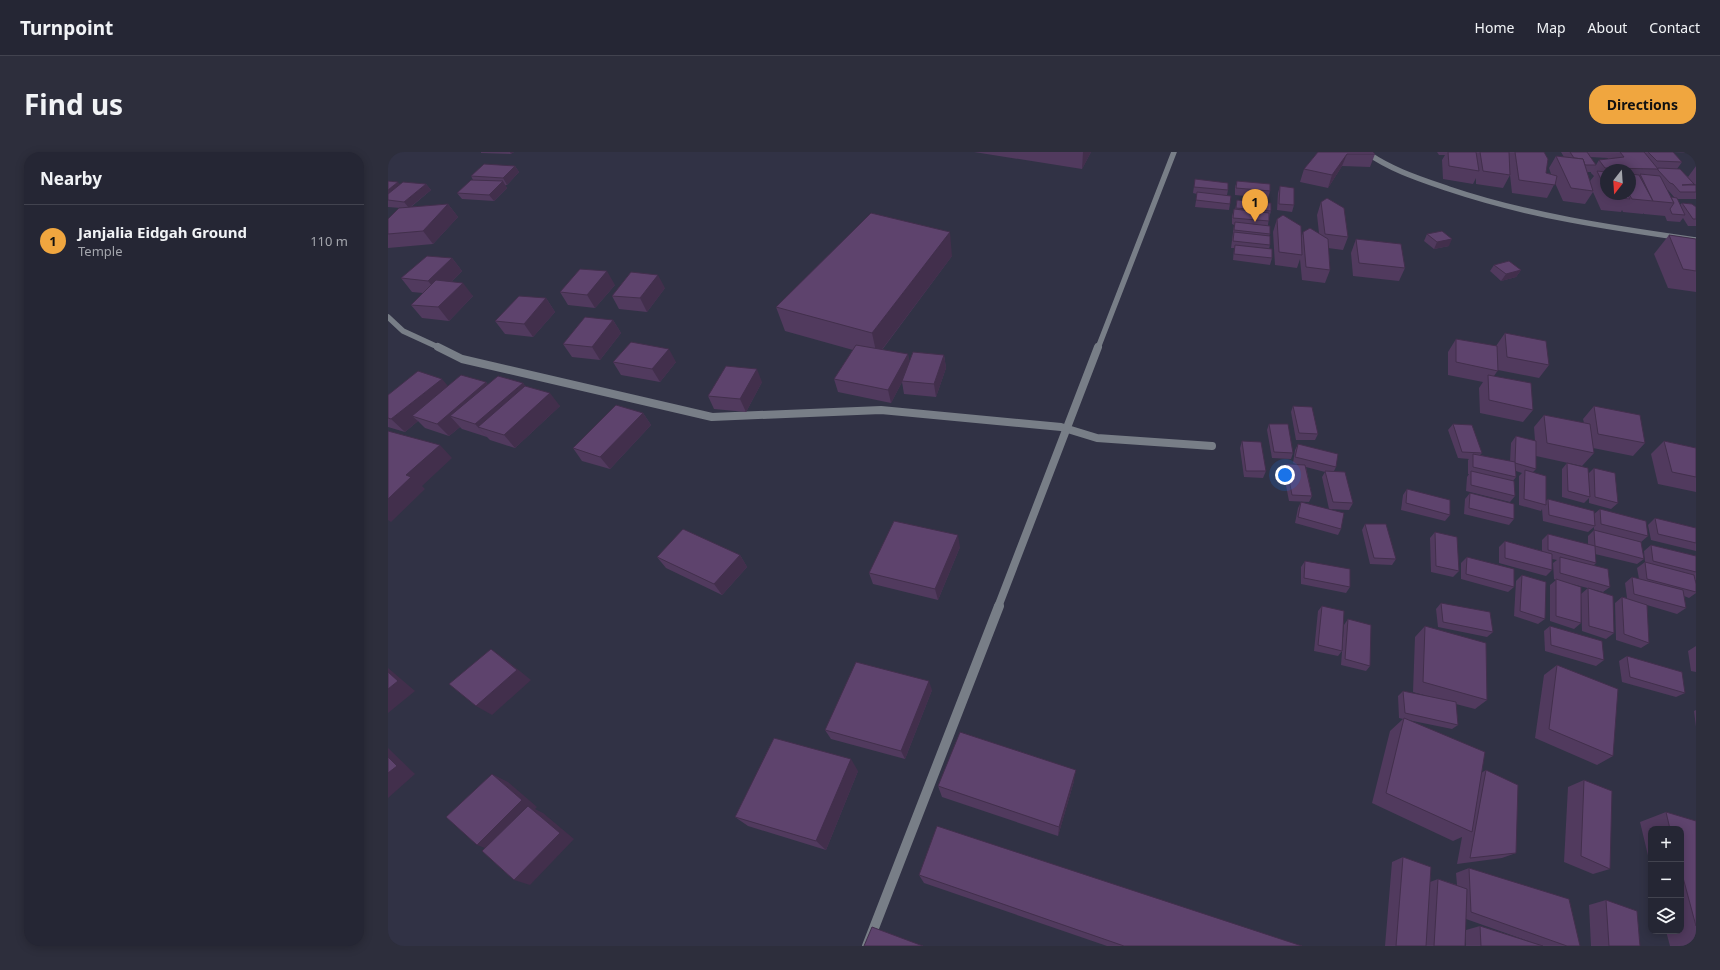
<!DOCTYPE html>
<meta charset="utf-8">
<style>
body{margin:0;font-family:"Noto Sans",sans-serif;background:#2d2e3c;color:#f1f3f6}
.controls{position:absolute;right:12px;bottom:12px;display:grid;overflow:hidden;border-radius:8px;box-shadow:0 2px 10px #0003}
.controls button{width:36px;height:36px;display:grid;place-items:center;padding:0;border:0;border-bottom:1px solid #42434f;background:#252634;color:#f1f3f6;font:20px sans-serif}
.compass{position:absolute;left:1212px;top:12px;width:36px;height:36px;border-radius:50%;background:#252634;box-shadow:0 2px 10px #0003;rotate:197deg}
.you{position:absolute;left:897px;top:323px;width:14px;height:14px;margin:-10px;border:3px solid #fff;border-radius:50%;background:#1a73e8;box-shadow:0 0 0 6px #1a73e833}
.badge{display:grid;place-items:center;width:26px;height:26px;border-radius:50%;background:#f0a63f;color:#111;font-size:13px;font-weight:700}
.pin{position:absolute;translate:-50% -33px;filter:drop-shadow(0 1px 2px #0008)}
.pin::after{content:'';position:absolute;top:21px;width:14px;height:12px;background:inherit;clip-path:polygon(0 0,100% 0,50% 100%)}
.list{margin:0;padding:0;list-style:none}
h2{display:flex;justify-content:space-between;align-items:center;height:52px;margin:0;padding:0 16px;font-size:17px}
h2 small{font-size:13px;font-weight:400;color:#a3a5ac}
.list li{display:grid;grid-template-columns:26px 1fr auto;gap:12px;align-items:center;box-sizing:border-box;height:72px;padding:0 16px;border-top:1px solid #42434f}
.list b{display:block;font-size:15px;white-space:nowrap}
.list p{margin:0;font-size:13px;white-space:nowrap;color:#a3a5ac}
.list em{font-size:13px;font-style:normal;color:#a3a5ac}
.icon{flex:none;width:22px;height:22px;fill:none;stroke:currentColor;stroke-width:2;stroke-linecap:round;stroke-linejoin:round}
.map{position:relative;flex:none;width:1308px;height:794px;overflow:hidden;border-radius:16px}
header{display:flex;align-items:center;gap:24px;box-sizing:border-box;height:56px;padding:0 20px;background:#252634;border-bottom:1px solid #42434f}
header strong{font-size:19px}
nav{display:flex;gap:22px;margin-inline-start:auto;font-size:14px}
.intro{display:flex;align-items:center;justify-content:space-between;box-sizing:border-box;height:96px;padding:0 24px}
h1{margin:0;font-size:28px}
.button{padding:10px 18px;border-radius:16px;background:#f0a63f;color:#111;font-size:14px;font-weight:700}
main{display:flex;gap:24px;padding:0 24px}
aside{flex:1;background:#252634;border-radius:16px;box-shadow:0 2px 10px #0003}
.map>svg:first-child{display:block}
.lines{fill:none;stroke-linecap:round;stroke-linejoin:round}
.minor-far2{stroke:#787e87;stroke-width:5.5}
.minor-far1{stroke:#787e87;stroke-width:8}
.minor{stroke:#787e87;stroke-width:10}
.wall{fill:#513a5e;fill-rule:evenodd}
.shaded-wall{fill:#422f4c}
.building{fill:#5e436d;stroke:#422f4c}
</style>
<header>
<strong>Turnpoint</strong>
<nav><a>Home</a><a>Map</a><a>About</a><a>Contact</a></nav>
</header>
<div class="intro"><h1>Find us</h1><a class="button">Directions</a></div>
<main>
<aside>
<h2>Nearby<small></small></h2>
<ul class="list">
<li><span class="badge">1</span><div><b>Janjalia Eidgah Ground</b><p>Temple</p></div><em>110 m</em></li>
</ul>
</aside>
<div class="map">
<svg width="1308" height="794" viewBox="0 0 1308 794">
<rect width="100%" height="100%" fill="#313245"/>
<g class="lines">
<g class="minor-far2">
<path d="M978,0C1003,18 1032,27 1061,37C1141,64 1225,76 1308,88"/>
<polyline points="0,165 15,179 52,196"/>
<polyline points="710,196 786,0"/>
</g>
<g class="minor-far1">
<polyline points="50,195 74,207 324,265 493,258 673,275 709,286 824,294"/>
<polyline points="610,455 710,195"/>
</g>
<polyline class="minor" points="479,794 611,454"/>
</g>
<g class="wall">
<polygon points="93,0 126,0 123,2 93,1"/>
<polygon points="586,0 703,0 694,17"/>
<polygon points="930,0 987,2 982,15 954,14 940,36 912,30 916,17"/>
<path d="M1049,0H1156L1158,21L1163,22L1161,16L1168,4L1176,5L1173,0H1306L1305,1L1285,0L1294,10L1289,17L1300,25L1308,14V33L1306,32L1305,33H1308V47H1289L1292,53L1294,51L1308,55V74H1300L1295,66L1292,70L1279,69L1277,64L1256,62V61L1255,62L1235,60L1234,58L1233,60L1213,58L1205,40L1197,52L1175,49L1167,31L1159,46L1124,41L1122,23L1115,36L1088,32V26L1085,32L1055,27L1054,8L1057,3H1051ZM1202,5L1220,6V7L1211,8L1208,13ZM1218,18H1242V42H1218ZM1199,20H1203V21L1206,24L1202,29ZM1279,38H1280L1286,45H1283Z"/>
<polygon points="127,14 131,20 119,33 117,33 119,36 106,49 74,47 69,41 85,28 83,24"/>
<polygon points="807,27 840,38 839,43 842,52 841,58 807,55 809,42 805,41"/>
<polygon points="0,29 12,32 38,32 43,38 23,55 60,52 70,65 45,92 0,96 0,67 13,56 0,55"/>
<polygon points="849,29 882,39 880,46 847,43 847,35"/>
<polygon points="892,34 906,53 904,60 889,58 890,41"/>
<polygon points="849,48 883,59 881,66 880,73 882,82 881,84 882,93 881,97 884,106 882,113 845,108 846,96 843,96 846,73 844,72 844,64 846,57 847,58"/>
<polygon points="933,50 960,85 955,98 940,96 942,118 937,131 914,128 912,107 909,116 887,113 885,80 889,67 913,87 915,80 931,81 929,63"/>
<polygon points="1039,82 1061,94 1046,97 1036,89"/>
<polygon points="1281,83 1308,87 1308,140 1280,136 1266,102"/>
<polygon points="968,87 1017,116 1011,129 965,124 963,101"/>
<polygon points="564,104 494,198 520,202 521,210 556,203 558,216 548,245 516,242 514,230 503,251 450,240 446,227 465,198 397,179 388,155"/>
<polygon points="64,106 74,119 63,130 85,144 61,169 34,166 23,153 35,141 24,140 13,126"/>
<polygon points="1106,113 1133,118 1128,125 1113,129 1102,119"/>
<polygon points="227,133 207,156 180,153 172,140"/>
<polygon points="277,136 259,160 231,157 224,144"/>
<polygon points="158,146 167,160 145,185 117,182 107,169"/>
<polygon points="225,168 233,181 212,208 184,205 175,192"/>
<polygon points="1117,181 1161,213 1151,226 1110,218 1106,224 1145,258 1135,270 1092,261 1091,236 1095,230 1060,223 1060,200 1068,187 1108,194"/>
<polygon points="225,210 288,210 272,230 233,223"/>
<polygon points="98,230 100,233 135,231 137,234 172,254 127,296 102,288 99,285 74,277 72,275 61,284 37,276 30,269 17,280 0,275 0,243 60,234"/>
<polygon points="374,230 358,260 326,257 320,244"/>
<polygon points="905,254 930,282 927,288 908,288 903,260"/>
<polygon points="1206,254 1257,291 1245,304 1205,296 1206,301 1194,314 1148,304 1148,317 1145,320 1158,349 1160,347 1206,362 1212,357 1260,384 1253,390 1208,379 1256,407 1249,412 1207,402 1208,411 1205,414 1222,435 1215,440 1184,432 1193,471 1186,477 1162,469 1162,433 1168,428 1166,427 1165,411 1169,408 1164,407 1164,418 1158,424 1111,411 1111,395 1117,389 1154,399 1154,388 1160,382 1200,393 1200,384 1206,378 1206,375 1200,380 1155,369 1154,357 1153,359 1131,353 1131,324 1134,321 1128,319 1128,325 1125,329 1127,344 1122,350 1078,339 1079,325 1081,322 1080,322 1080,308 1081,307 1070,306 1060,278 1065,272 1094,301 1092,303 1122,310 1123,291 1128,284 1147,289 1146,275 1156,263 1196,271 1195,267"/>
<polygon points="255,261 263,273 222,317 194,309 185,296"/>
<polygon points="881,272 905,301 903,307 884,306 879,278"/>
<polygon points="854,289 878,319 875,326 856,325 852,296"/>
<polygon points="1276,289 1308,296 1308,340 1270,332 1263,302"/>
<polygon points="910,292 948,315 946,319 965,351 961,358 941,357 934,325 937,320 918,315 924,344 921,350 901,349 895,318 898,312 908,312 905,311 907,298"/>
<polygon points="1179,311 1201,321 1206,316 1230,351 1223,357 1201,351 1201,346 1196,351 1174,345 1174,317"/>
<polygon points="1019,337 1062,363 1057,369 1013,358 1015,343"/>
<polygon points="1082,341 1126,367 1121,373 1076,362 1077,347"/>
<polygon points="913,350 953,377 950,383 907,371 910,356"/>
<polygon points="1267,366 1308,376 1308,399 1263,388 1260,373"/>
<polygon points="977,372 1008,407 1004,413 982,412 974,378"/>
<polygon points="1047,380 1071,419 1065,425 1043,420 1042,386"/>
<polygon points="1263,393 1308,404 1308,428 1307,428 1308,432 1308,441 1301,446 1296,444 1298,456 1289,462 1259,453 1261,491 1253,496 1228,488 1227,451 1234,445 1239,446 1237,431 1244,425 1251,427 1249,416 1257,410 1256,399"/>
<polygon points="572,395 550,448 485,432 481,421"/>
<polygon points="352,403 359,415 334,443 278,416 269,405"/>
<polygon points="1079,405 1126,435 1120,440 1073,427 1073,411"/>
<polygon points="917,409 962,435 958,441 913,432 913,415"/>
<polygon points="1134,423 1157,467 1150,472 1126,464 1128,429"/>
<polygon points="1200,436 1226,481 1218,487 1194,479 1193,442"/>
<polygon points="1053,451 1105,480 1099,485 1050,475 1048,457"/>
<polygon points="934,454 954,499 950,504 926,499 930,459"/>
<polygon points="960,467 982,514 978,519 953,513 956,473"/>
<polygon points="1037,474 1099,548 1087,557 1068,552 1070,573 1064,577 1020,568 1093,621 1098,618 1128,701 1114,706 1069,712 1074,685 1065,689 984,651 1002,579 1015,567 1011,566 1010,544 1015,539 1043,545 1025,540 1027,485"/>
<polygon points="1162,474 1216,508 1208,514 1157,499 1156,479"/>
<polygon points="1308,494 1308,520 1303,519 1300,499"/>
<polygon points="1239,504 1297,541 1288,545 1234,530 1231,509"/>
<polygon points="1169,513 1225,604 1209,613 1147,586 1156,523"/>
<polygon points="544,538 517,607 443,587 437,578"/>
<polygon points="1308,558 1308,575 1306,559"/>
<polygon points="470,619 438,698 360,674 347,665"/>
<polygon points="1196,628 1222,717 1205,722 1176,710 1180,635"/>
<polygon points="686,629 670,684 554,645 550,634"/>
<polygon points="1278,660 1308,669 1308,794 1282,794 1278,779 1293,779 1293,677 1263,677 1263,716 1252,670"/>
<polygon points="1015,705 1042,730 1050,727 1069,733 1068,721 1081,716 1192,794 1078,794 1078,778 1092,774 1146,791 1078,767 1077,794 997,794 1004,710"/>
<polygon points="531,723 914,794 719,794 536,731"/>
<polygon points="1218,748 1252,794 1203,794 1201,753"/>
</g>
<g class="shaded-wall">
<polygon points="122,0 126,0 123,2"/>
<polygon points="695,0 703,0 694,17"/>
<polygon points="959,2 954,14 940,36 944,23"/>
<polygon points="127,14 131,20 119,33 115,26"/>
<polygon points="115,29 119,36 106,49 101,43"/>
<polygon points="10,30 15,37 0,48 0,38"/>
<polygon points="38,32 43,38 21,56 16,50"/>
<polygon points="60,52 70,65 45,92 35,79"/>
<polygon points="562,80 564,104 489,204 484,181"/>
<polygon points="1064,87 1061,94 1046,97 1049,90"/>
<polygon points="64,106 74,119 51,142 40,129"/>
<polygon points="1133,118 1128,125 1113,129 1118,122"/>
<polygon points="219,119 227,133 207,156 199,143"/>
<polygon points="270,123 277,136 259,160 252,146"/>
<polygon points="75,131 85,144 61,169 50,155"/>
<polygon points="158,146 167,160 145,185 136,172"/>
<polygon points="225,168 233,181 212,208 204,195"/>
<polygon points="281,197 288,210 272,230 264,217"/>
<polygon points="520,202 522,215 514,229 514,230 503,251 500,238"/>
<polygon points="556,203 558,216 548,245 546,232"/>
<polygon points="369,217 374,230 358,260 352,247"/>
<polygon points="54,227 65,240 24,264 30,269 17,280 3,267"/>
<polygon points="98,230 109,243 62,264 72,275 61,284 49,272"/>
<polygon points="135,231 145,244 90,275 99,285 87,272"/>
<polygon points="162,241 172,254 127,296 116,283"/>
<polygon points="255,261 263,273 222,317 212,305"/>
<polygon points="52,293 64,306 34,334 37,337 3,370 0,368 0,347 18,323"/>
<polygon points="570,383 572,395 550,448 547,437"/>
<polygon points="352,403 359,415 334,443 326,432"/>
<polygon points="103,497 117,507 143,528 104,563 88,554"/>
<polygon points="0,516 27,539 0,561"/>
<polygon points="541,529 544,538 517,607 513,599"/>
<polygon points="0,596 27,622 0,646"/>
<polygon points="463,607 470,619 438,698 428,689"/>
<polygon points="688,618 686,629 670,684 671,675"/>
<polygon points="104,622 120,630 149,655 147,657 155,661 186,687 142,733 126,728 105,699 89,693"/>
</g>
<g class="building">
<polygon points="930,0 985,0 987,2 959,2 944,23 916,17"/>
<polygon points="1060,0 1088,0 1091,19 1061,14"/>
<polygon points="1092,0 1121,0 1122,23 1095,19"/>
<polygon points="1127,0 1156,0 1160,7 1158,21 1169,24 1167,33 1131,28"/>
<polygon points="1182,0 1199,0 1208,13 1197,13 1195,7 1186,6"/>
<polygon points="1232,0 1256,0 1270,17 1217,16 1211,8 1236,5"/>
<polygon points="1260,0 1285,0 1294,10 1269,9"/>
<polygon points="1168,4 1195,7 1205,39 1183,36"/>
<polygon points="96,12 127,14 115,26 83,24"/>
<polygon points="1270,16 1292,17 1306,32 1294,33 1308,33 1308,40 1292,40 1285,32 1282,31 1270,18"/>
<polygon points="1209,19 1218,20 1218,38"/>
<polygon points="1242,22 1251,23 1265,49 1244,47 1241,42 1242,42"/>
<polygon points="1252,22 1272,24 1286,51 1265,49"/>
<polygon points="807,27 840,31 840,38 806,35"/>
<polygon points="83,28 115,29 101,43 69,41"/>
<polygon points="0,29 10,30 0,38"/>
<polygon points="849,29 882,32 882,39 848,36"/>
<polygon points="15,30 38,32 16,50 0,48 0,42"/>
<polygon points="892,34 906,36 906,53 891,52"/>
<polygon points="809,40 843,44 842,52 808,48"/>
<polygon points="1220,42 1239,42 1242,47 1221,45"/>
<polygon points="1283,45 1289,46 1297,63 1284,62 1282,57 1286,51"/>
<polygon points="939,46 956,56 960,85 937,82 933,50"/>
<polygon points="849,48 883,51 883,59 848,56"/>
<polygon points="1294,51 1304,52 1308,55 1308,67 1305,67"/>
<polygon points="60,52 35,79 0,82 0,67 11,56"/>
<polygon points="846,57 881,61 881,69 845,66"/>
<polygon points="483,61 562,80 484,181 388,155"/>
<polygon points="895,63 913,74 914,103 891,100 889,67"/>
<polygon points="847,70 882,74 882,82 846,78"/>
<polygon points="922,76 940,87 942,118 918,115 915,80"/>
<polygon points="1054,79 1064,87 1049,90 1039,82"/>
<polygon points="846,80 882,84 882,93 845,89"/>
<polygon points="1281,83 1308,87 1308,119 1295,117"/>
<polygon points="968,87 1013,92 1017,116 971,111"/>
<polygon points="847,93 884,97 884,106 846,102"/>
<polygon points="39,104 64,106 40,129 13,126"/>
<polygon points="1121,109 1133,118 1118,122 1106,113"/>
<polygon points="192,117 219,119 199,143 172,140"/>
<polygon points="243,120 270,123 252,146 224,144"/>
<polygon points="48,128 75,131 50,155 23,153"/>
<polygon points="131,144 158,146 136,172 107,169"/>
<polygon points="197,165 225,168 204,195 175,192"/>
<polygon points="1117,181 1158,189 1161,213 1119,205"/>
<polygon points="1068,187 1109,194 1110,219 1068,210"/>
<polygon points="243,190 281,197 264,217 225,210"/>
<polygon points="468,193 520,202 500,238 446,227"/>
<polygon points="525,200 556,203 546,232 514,229"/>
<polygon points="338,214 369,217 352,247 320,244"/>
<polygon points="30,219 54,227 3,267 0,266 0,243"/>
<polygon points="73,223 98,230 49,272 24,264"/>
<polygon points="1100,223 1143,231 1145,258 1101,248"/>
<polygon points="110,224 135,231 87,272 62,264"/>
<polygon points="137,234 162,241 116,283 90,275"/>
<polygon points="228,253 255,261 212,305 185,296"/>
<polygon points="905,254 924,255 930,282 911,281"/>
<polygon points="1206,254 1252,263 1257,291 1210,282"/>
<polygon points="1156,263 1202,272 1206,301 1159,291"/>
<polygon points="881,272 900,272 905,301 886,300"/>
<polygon points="1065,272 1084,273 1094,301 1074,300"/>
<polygon points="0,279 52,293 18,323 23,325 0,347"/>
<polygon points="1128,284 1148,289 1148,317 1127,311"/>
<polygon points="854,289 873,290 878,319 858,319"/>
<polygon points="1276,289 1308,296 1308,325 1284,320"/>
<polygon points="910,292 950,302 948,315 907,305"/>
<polygon points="1085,302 1127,310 1128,325 1085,315"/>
<polygon points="1179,311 1200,316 1202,345 1180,339"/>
<polygon points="898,312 917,313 924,344 904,343"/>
<polygon points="1206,316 1227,321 1230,351 1207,345"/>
<polygon points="1137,318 1158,324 1158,353 1136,347"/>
<polygon points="937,319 957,320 965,351 945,350"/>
<polygon points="1083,319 1126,329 1127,344 1083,333"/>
<polygon points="1019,337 1062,348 1062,363 1018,351"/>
<polygon points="1082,341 1126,352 1126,367 1081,356"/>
<polygon points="1160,347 1206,359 1207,374 1161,363"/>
<polygon points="913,350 956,361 953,377 910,365"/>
<polygon points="1212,357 1258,369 1260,384 1213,372"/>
<polygon points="1267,366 1308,376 1308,391 1270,382"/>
<polygon points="506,369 570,383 547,437 481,421"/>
<polygon points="977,372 998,372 1008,407 986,406"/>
<polygon points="295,377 352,403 326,432 269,405"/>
<polygon points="1206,378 1253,390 1256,407 1207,394"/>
<polygon points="1047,380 1069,385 1071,419 1048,414"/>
<polygon points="1160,382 1207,394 1208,411 1160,398"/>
<polygon points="1117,389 1164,402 1164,418 1117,406"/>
<polygon points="1263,393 1308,404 1308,420 1265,409"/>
<polygon points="1079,405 1126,417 1126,435 1078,422"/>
<polygon points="1172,405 1220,417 1222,435 1172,421"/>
<polygon points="917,409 962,417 962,435 916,426"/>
<polygon points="1257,410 1306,423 1308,432 1308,440 1259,427"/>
<polygon points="1134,423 1158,430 1157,467 1132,459"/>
<polygon points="1244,425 1295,438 1298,456 1246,442"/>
<polygon points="1168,427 1193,435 1193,471 1168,464"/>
<polygon points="1200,436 1225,444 1226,481 1201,474"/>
<polygon points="1234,445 1259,453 1261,491 1236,482"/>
<polygon points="1053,451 1102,460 1105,480 1055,470"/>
<polygon points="934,454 956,459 954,499 930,493"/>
<polygon points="960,467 983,473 982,514 957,507"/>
<polygon points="1037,474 1098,491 1099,548 1035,530"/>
<polygon points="1162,474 1214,489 1216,508 1163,493"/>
<polygon points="103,497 129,518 88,554 61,532"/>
<polygon points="1239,504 1294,520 1297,541 1242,525"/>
<polygon points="468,510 541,529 513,599 437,578"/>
<polygon points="1169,513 1230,537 1225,604 1161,577"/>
<polygon points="0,520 10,529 0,537"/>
<polygon points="1015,539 1068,550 1070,573 1017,561"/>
<polygon points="1016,566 1097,600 1084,680 998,641"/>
<polygon points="572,580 688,618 671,675 550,634"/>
<polygon points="386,586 463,607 428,689 347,665"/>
<polygon points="0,605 9,614 0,621"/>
<polygon points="1098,618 1130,633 1128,701 1082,706"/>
<polygon points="104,622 134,648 89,693 58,665"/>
<polygon points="1196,628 1224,639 1222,717 1193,704"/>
<polygon points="140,654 172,681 126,728 94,699"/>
<polygon points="1278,660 1308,669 1308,774 1293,718 1293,677 1282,677"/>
<polygon points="549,674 914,794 736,794 531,723"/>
<polygon points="1015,705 1043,715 1038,794 1008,794"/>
<polygon points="1081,716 1181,747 1192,794 1179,794 1083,760"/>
<polygon points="1050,727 1079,737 1077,794 1046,794"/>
<polygon points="1218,748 1249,759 1252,794 1221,794"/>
<polygon points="1092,774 1155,794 1093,794"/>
<polygon points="484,775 535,794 476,794"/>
</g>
</svg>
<div class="controls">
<button>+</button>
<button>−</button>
<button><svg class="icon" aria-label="layers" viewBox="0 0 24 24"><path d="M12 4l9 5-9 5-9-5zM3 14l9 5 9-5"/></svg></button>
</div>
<svg class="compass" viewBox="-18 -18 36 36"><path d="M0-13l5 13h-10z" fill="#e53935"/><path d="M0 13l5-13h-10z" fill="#a3a5ac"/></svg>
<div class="you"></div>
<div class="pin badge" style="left:867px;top:70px">1</div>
</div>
</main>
